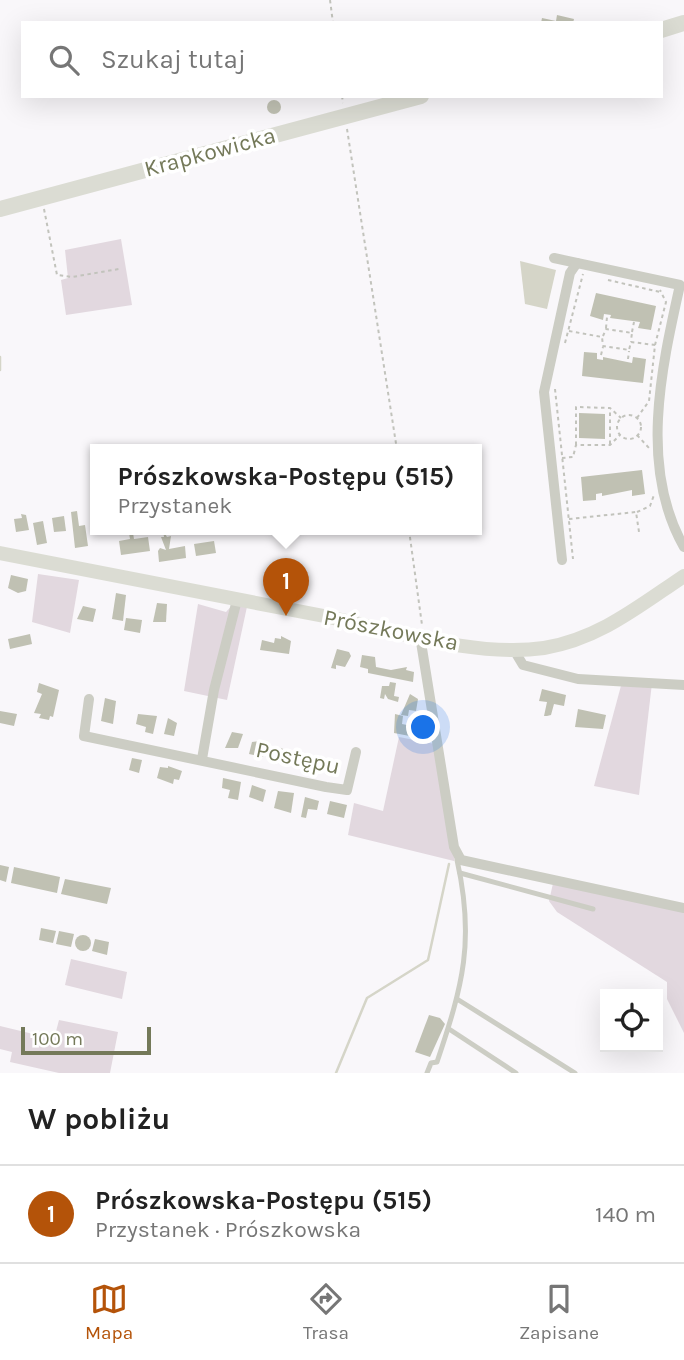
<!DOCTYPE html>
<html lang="pl">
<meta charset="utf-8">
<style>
body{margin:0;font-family:Karla,sans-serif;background:#f6f6f6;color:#222}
.controls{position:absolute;right:21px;bottom:21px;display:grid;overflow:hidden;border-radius:0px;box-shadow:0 7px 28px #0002}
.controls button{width:63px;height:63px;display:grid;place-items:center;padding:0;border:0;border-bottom:2px solid #e0e0e0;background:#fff;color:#222;font:35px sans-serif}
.scale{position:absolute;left:21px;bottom:18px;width:130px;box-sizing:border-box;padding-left:7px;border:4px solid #747959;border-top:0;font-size:19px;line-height:24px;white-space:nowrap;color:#747959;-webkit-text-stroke:5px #fff;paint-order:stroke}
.you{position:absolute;left:424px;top:728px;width:24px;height:24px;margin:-18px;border:5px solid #fff;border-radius:50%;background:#1a73e8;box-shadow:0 0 0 10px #1a73e833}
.badge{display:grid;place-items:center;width:46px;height:46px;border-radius:50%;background:#b45309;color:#fff;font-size:23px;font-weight:700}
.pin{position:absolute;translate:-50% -58px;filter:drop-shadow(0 2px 4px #0008)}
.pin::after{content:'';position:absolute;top:37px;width:24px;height:21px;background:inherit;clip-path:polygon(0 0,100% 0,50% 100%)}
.popup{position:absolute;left:90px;top:444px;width:392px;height:91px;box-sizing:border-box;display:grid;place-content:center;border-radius:0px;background:#fff;filter:drop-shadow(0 2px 5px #0005);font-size:23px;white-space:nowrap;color:#767676}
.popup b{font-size:26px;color:#222}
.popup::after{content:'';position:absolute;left:50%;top:100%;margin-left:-14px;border:14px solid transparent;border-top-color:#fff}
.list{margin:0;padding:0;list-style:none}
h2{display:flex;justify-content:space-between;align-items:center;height:91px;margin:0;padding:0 28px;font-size:30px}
h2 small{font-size:23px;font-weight:400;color:#767676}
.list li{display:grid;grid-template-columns:46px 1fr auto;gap:21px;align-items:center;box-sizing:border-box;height:98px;padding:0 28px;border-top:2px solid #e0e0e0}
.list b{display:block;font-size:26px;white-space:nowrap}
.list p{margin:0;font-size:23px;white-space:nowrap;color:#767676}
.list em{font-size:23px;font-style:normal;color:#767676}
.icon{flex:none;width:38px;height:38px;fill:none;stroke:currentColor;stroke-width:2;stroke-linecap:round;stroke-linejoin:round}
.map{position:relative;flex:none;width:684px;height:1073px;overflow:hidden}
.search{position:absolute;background:#fff;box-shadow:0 7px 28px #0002;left:21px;right:21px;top:21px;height:77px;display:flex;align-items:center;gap:18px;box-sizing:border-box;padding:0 24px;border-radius:0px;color:#767676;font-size:26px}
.sheet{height:189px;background:#fff}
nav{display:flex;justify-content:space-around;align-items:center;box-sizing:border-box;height:98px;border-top:2px solid #e0e0e0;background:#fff;font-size:19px;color:#767676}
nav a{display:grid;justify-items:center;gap:4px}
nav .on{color:#b45309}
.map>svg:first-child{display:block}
.green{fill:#e2d8df}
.water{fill:#d5d5c8}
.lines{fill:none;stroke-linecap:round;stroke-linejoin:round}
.stream{stroke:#d5d5c8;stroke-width:2.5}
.building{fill:#c0c1b3}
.path{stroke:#c2c3bc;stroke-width:2;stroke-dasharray:3.5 3.5;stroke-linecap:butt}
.service{stroke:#cccdc4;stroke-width:5}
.minor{stroke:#cccdc4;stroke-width:10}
.secondary{stroke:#dbdcd3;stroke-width:14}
.primary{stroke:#dbdcd3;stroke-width:16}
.labels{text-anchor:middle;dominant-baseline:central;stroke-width:7;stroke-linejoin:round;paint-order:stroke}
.street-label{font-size:23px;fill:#747959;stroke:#fff}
</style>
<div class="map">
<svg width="684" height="1073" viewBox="0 0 684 1073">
<rect width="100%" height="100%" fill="#f9f7fa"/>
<g class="green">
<polygon points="121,239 132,305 66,315 61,280 68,278 65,250"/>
<polygon points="38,574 79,580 70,633 32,622"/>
<polygon points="237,600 248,602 227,700 184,691 198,604 226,612"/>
<polygon points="622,682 652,683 639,795 594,786"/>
<polygon points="399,737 435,744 456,853 454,861 348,835 354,803 383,811"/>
<polygon points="554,879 684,908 684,1033 667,999 667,982 557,912 549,901"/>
<polygon points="71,959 127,972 122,999 65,985"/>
<polygon points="59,1020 118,1032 110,1073 59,1073 10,1062 12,1052 0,1049 0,1026 54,1039"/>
</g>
<polygon class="water" points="520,261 556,270 547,309 525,304"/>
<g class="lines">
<g class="stream">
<polyline points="0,357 0,370"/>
<polyline points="336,1073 367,998 428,960 449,864"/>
</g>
</g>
<g class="building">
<polygon points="557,15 574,19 573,23 541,23 542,18 556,21"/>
<circle cx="274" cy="107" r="7"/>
<polygon points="596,293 656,306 651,330 638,328 640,322 610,318 611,315 604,314 603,320 590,316"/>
<polygon points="584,352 597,353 597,359 603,360 603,357 632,363 633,357 646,359 643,383 582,376"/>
<polygon points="579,413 605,414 605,439 579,438"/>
<polygon points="642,470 645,494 632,496 632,490 602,496 602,493 596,494 596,500 583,501 581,477"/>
<polygon points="77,511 79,526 85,525 88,546 75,548 71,512"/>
<polygon points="21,514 26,515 29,530 16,532 14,519 22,518"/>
<polygon points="64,516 66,531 54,532 52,518"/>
<polygon points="43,521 47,543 37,545 33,523"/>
<polygon points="163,530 167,537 171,536 169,549 185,546 186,558 159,562 158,551 160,548 166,550 161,537 164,537"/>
<polygon points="129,533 133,533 134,539 148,537 150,551 121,555 119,541 130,539"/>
<polygon points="214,541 216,553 196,556 194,544"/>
<polygon points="11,575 28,579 26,591 18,593 8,588"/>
<polygon points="116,593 126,595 123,621 112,619"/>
<polygon points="157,603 167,604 166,622 153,622"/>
<polygon points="83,606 96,609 93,622 77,619"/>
<polygon points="126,618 142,620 140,633 124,630"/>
<polygon points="30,634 32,644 10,649 8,639"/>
<polygon points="281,636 291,641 289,654 260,650 262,640 274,643 275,638 281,639"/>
<polygon points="337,649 349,652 351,656 345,667 336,665 336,669 331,668"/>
<polygon points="362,655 375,657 376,667 391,670 407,667 406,670 414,672 413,682 368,673 368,669 360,667"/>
<polygon points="390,682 396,683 394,696 399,697 398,702 388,699 385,694 384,699 380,698 382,686 389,686"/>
<polygon points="39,683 59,690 53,717 50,716 49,720 39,718 41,714 34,713 42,694 37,692"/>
<polygon points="542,689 566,695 564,706 554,704 551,715 547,716 544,716 547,702 539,701"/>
<polygon points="410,694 418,699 416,711 409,710 408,716 401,715"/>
<polygon points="105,698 116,701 113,724 101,721"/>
<polygon points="578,709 606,715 603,729 575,727"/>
<polygon points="0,711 17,714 14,726 0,723"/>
<polygon points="138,714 157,716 153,734 145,732 146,727 136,724"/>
<polygon points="395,714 403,716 402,724 422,728 420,738 394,733"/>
<polygon points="168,718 177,723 174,736 164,734"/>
<polygon points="232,732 243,734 238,748 225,748"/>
<polygon points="260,741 266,742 263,757 249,754 252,742"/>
<polygon points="278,747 294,753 292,764 275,760"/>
<polygon points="132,758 142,760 139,773 129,770"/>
<polygon points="168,766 182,771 179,780 174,779 173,784 157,778 160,767 168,768"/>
<polygon points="223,778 241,782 238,800 228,798 230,790 222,788"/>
<polygon points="252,785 266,790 263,802 249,797"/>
<polygon points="278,791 294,793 291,813 274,808"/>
<polygon points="305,797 319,801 317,810 308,809 306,818 301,817"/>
<polygon points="330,801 347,805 344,818 327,814"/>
<polygon points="0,865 9,867 6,882 0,880"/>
<polygon points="14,867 60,877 57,893 11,883"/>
<polygon points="65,879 111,888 107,904 61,894"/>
<polygon points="41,928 56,931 53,943 39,940"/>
<polygon points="59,931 74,934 71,947 56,944"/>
<circle cx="83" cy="943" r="8"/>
<polygon points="95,939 109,942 107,955 92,951"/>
<polygon points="429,1015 440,1018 445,1024 430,1057 415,1052"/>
</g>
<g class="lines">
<g class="path">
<polyline points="330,0 333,23"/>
<polyline points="342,96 343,103"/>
<polyline points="347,129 397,450"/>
<polyline points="44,209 57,275 72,277 119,269"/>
<polyline points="608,280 660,292"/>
<polyline points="606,328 607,317"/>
<polyline points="569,331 602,337 603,346 629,350 631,342 655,345"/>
<polyline points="632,332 634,322"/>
<polyline points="603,336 606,329 632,333 631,340"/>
<polyline points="565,343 583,274"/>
<polyline points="601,355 603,347"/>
<polyline points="628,359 629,351"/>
<polyline points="555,389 573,559"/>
<circle cx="629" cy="427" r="12"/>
<polyline points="637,418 649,401 655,345 666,302 660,290"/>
<polyline points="637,435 649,448"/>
<polyline points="610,444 610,408"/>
<polyline points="576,445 576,407 610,408 621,418"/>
<polyline points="562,458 573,457 576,445 610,445 620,435"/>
<polyline points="637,512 650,506 654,495"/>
<polyline points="569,519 636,512 639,532"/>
<polyline points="409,530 422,625"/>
</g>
<g class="service">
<polyline points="460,873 593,909"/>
<polyline points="457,999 575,1073"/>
<polyline points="449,1029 516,1073"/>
<path d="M427,1073L431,1063L437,1062C463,985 475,940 457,860"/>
</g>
<g class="minor">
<path d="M554,258L680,285C661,370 639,468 684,547"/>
<polyline points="562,560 544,392 570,273 577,263"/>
<polyline points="420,636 454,847 461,860 684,908"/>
<polyline points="514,650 523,665 578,679 684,685"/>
<polyline points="89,699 84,736 326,787 347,790 356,752"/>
<polyline points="202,759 214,690 237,600"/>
</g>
<path class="secondary" d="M0,553C108,575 216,595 324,616C392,630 475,658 544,648C599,639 639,606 684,576"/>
<g class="primary">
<polyline points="661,30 684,23"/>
<polyline points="0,209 421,96"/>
</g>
</g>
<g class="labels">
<g class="street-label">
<text transform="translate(210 152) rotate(-15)">Krapkowicka</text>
<text transform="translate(391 630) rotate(11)">Prószkowska</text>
<text transform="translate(298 758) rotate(12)">Postępu</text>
</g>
</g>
</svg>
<div class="controls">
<button><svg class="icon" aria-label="locate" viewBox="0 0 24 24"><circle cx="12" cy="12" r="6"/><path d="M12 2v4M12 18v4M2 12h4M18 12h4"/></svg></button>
</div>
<div class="scale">100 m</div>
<div class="you"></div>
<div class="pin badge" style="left:286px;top:616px">1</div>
<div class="popup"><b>Prószkowska-Postępu (515)</b>Przystanek</div>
<div class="search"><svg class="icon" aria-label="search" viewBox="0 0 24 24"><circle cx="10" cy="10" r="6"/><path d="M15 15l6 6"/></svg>Szukaj tutaj</div>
</div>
<section class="sheet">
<h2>W pobliżu<small></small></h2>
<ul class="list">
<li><span class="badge">1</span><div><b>Prószkowska-Postępu (515)</b><p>Przystanek · Prószkowska</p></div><em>140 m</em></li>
</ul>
</section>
<nav>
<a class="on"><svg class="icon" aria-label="map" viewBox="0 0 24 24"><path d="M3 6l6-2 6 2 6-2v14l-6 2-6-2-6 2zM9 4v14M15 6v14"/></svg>Mapa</a>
<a><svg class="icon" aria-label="directions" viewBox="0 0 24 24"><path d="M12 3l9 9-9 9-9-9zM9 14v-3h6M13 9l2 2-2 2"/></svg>Trasa</a>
<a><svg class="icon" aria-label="saved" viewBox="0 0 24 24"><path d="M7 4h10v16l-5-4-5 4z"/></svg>Zapisane</a>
</nav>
